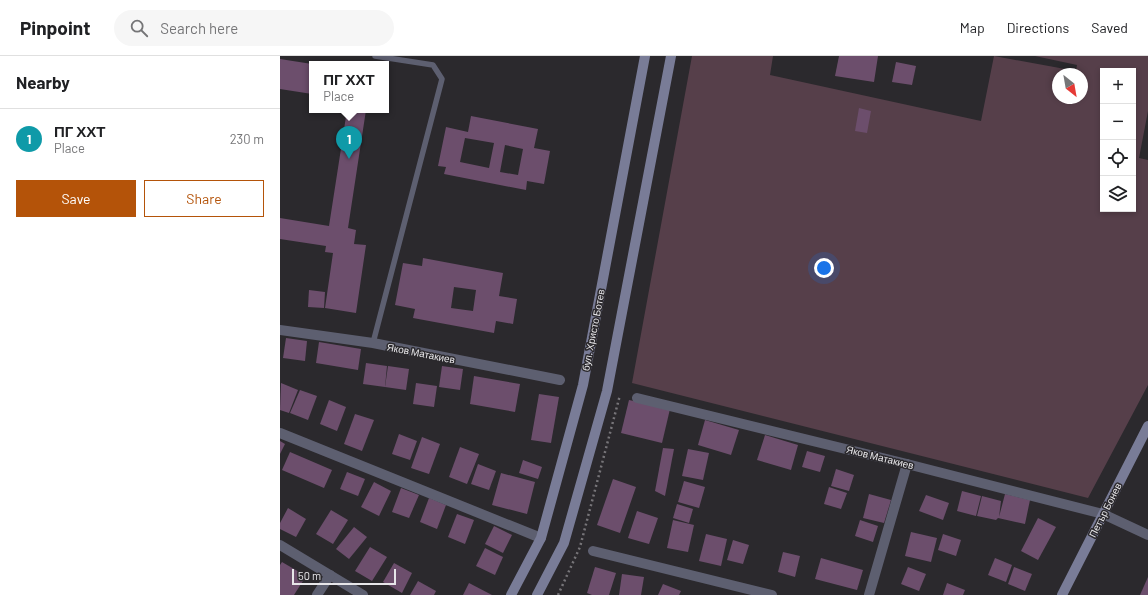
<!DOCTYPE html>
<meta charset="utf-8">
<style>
body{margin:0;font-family:Barlow,sans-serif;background:#f6f6f6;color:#202124}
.controls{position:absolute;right:12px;top:12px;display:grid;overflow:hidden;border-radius:0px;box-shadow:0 2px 6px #0003}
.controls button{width:36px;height:36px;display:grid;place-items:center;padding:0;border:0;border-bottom:1px solid #e0e0e0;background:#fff;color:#202124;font:20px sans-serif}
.compass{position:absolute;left:772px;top:12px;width:36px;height:36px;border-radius:50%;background:#fff;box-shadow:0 2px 6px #0003;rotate:149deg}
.scale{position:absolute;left:12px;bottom:10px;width:104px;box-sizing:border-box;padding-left:4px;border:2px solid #e7e6e9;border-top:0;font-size:11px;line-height:14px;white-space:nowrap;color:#e7e6e9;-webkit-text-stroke:3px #2b292d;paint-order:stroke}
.you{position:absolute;left:544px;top:212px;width:14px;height:14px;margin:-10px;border:3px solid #fff;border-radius:50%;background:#1a73e8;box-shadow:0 0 0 6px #1a73e833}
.badge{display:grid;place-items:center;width:26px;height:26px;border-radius:50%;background:#b45309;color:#fff;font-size:13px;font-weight:700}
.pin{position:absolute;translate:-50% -33px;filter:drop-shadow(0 1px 2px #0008)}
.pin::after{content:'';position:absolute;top:21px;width:14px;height:12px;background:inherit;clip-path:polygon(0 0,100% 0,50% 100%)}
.popup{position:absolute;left:29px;top:5px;width:80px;height:52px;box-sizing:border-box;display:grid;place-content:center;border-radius:0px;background:#fff;filter:drop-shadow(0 1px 3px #0005);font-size:13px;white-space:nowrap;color:#757577}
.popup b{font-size:15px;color:#202124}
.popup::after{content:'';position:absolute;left:50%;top:100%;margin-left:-8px;border:8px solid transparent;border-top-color:#fff}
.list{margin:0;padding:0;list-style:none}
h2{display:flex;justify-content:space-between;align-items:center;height:52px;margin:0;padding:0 16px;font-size:17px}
h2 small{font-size:13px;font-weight:400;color:#757577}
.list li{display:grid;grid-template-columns:26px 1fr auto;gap:12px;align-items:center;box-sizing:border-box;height:60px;padding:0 16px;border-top:1px solid #e0e0e0}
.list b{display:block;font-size:15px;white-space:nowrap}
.list p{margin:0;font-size:13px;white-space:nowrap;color:#757577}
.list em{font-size:13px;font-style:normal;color:#757577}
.actions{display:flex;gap:8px;padding:12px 16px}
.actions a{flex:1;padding:9px 0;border:1px solid #b45309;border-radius:0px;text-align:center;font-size:14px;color:#b45309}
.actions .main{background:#b45309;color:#fff}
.icon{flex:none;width:22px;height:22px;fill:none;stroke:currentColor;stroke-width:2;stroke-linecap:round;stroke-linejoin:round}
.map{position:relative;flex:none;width:868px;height:539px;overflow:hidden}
header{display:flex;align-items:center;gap:24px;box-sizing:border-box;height:56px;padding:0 20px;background:#fff;border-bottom:1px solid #e0e0e0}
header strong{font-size:19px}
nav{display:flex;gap:22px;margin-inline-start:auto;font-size:14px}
.search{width:280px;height:36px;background:#f6f6f6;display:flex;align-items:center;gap:10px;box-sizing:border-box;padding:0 14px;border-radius:22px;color:#757577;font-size:15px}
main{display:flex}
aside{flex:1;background:#fff}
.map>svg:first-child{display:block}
.green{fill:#563f4a;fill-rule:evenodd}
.building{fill:#6c4e6c;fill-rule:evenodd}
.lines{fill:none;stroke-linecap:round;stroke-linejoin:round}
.path{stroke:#777579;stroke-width:2.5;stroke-dasharray:2 3;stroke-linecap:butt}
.lane{stroke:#5d5f70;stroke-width:5.5}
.street{stroke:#5d5f70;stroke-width:10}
.secondary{stroke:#797c97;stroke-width:10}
.labels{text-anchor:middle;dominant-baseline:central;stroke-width:3;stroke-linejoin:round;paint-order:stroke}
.street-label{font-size:10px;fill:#e7e6e9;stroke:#2b292d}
</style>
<header>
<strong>Pinpoint</strong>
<div class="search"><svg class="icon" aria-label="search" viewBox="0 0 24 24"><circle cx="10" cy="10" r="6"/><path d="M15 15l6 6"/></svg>Search here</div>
<nav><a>Map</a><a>Directions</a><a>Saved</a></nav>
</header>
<main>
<aside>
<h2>Nearby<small></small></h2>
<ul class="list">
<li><span class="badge" style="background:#0f9aa8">1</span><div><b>ПГ ХХТ</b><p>Place</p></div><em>230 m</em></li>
</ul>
<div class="actions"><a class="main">Save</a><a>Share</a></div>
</aside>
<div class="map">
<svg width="868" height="539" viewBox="0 0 868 539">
<rect width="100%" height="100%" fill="#2b292d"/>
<path class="green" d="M412,0H493L490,19L701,65L714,0L796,15L797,9L755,0H868V55L859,102L868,104V329L808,442L352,327ZM823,15H853V153H823ZM778,18H802V42H778Z"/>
<g class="building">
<polygon points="559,0 598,0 594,26 555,20"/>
<polygon points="0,3 32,8 32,38 0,33"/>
<polygon points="616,6 636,10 632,29 612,26"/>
<polygon points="579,52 591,55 587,77 575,75"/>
<polygon points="67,54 86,54 68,172 76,174 74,188 86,189 76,257 45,252 53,197 45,196 46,190 0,183 0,162 49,170"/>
<path d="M191,60L258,73L254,92L270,95L264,128L247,125L246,134L164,118L166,111L158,110L166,71L188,76ZM185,82L214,87L209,112L180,106ZM225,89L243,93L238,119L220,116Z"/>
<path d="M143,202L223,217L219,240L237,243L233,268L216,265L214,277L133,262L135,253L115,249L123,207L142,210ZM174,231L196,234L193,255L171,252Z"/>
<polygon points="29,234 45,236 44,252 28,251"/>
<polygon points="6,282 27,285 25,305 3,302"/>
<polygon points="39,286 81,293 78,314 36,307"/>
<polygon points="86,307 107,310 105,331 83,328"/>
<polygon points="108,310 129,313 126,334 105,331"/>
<polygon points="162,310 183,313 180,334 159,331"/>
<polygon points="194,320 240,328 235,356 190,348"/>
<polygon points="1,327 18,334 9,357 0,354"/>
<polygon points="136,327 157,330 154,351 133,348"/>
<polygon points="20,334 37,340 28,364 10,357"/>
<polygon points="259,338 279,341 271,387 251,384"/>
<polygon points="49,344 66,351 57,375 40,368"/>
<polygon points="349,344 390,353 382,387 341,377"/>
<polygon points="75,358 94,364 82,395 64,388"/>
<polygon points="425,364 459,374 451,399 418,389"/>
<polygon points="119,378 137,385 130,404 112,398"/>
<polygon points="485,379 518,389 511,414 477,404"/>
<polygon points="142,381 160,388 149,418 131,412"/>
<polygon points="0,385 5,388 0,398"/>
<polygon points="180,391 199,398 187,428 169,421"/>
<polygon points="383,392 394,393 385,440 375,435"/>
<polygon points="408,393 429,397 423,424 402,420"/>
<polygon points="527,395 545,400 540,416 522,411"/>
<polygon points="10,396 52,414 44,432 2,414"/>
<polygon points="243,404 262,411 258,423 239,417"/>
<polygon points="198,408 216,415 209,434 191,428"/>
<polygon points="556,413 574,419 569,435 551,430"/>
<polygon points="67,416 85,423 78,440 60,433"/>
<polygon points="221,417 255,426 247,458 212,449"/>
<polygon points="333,423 356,431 340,477 317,469"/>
<polygon points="404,425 425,431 419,452 398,446"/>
<polygon points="94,426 111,435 99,460 81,451"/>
<polygon points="549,431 567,437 561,453 544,448"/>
<polygon points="121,432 139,439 129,462 112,456"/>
<polygon points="682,435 701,440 696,460 677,455"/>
<polygon points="589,438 611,444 604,467 583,462"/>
<polygon points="725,438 750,444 745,468 718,462 716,464 697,460 702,440 721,445 719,461"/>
<polygon points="646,439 669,447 663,464 639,455"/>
<polygon points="149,442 166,449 157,473 140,466"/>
<polygon points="397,448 413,453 409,467 393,462"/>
<polygon points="8,452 26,463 16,481 0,473 0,467"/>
<polygon points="51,454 68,464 53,488 36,478"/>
<polygon points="357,455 378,462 369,488 348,482"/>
<polygon points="177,458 194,464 185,488 168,481"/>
<polygon points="758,462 776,471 758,504 741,495"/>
<polygon points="393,464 414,469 408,496 387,492"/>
<polygon points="580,464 598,470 593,486 575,480"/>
<polygon points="214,470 232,479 223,497 205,488"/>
<polygon points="74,471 87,481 69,503 56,493"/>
<polygon points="631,476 657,482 651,506 625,500"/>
<polygon points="426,478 447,483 441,510 419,505"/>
<polygon points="663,478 681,484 676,500 658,494"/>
<polygon points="453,484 469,489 463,508 447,504"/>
<polygon points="90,491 107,501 92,525 75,515"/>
<polygon points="205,492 223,501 215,519 196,510"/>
<polygon points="503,496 520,500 515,521 498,516"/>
<polygon points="541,502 583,514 577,534 535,523"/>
<polygon points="715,502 732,509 726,526 708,519"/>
<polygon points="2,506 26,520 14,539 0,539 0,509"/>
<polygon points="114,507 132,517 122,537 103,526"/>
<polygon points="315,511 336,517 329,539 312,539 307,537"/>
<polygon points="628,511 646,518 639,535 621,528"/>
<polygon points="734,511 752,518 745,535 728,528"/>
<polygon points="342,518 364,521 361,539 339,539"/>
<polygon points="868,521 868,539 860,539"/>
<polygon points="138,525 156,535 154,539 130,539"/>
<polygon points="189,527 212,539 183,539"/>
<polygon points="667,527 685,534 683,539 663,539"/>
<polygon points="383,528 401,535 399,539 378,539"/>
</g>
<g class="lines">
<polyline class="path" points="278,539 300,491 340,339"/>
<polyline class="lane" points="93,287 162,23 153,9 95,0"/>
<g class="street">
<polyline points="0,274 93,287 280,324"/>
<polyline points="357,342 627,408 823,458 868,479"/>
<polyline points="0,377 261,482"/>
<polyline points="0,489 83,539"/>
<polyline points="313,495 492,539"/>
<polyline points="37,539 50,519"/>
<polyline points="589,539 627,408"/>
</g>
<g class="secondary">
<polyline points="231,539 261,482 303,329 365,0"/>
<polyline points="257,539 284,487 327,335 391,0"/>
<polyline points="782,539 868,370"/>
</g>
</g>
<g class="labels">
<g class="street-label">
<text transform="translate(313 274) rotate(-79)">бул. Христо Ботев</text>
<text transform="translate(141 297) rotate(11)">Яков Матакиев</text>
<text transform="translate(600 401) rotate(14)">Яков Матакиев</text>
<text transform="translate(825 454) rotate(-63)">Петър Бонев</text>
</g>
</g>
</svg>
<div class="controls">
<button>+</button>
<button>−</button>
<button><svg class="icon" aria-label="locate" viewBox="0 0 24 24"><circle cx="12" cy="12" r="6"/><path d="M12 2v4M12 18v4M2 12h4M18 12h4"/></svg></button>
<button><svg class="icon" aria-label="layers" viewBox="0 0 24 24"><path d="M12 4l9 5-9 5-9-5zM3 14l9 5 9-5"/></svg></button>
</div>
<svg class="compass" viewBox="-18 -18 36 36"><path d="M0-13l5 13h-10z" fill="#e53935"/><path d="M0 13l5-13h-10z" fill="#757577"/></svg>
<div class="scale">50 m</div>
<div class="you"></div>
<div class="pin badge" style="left:69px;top:103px;background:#0f9aa8">1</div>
<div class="popup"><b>ПГ ХХТ</b>Place</div>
</div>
</main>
